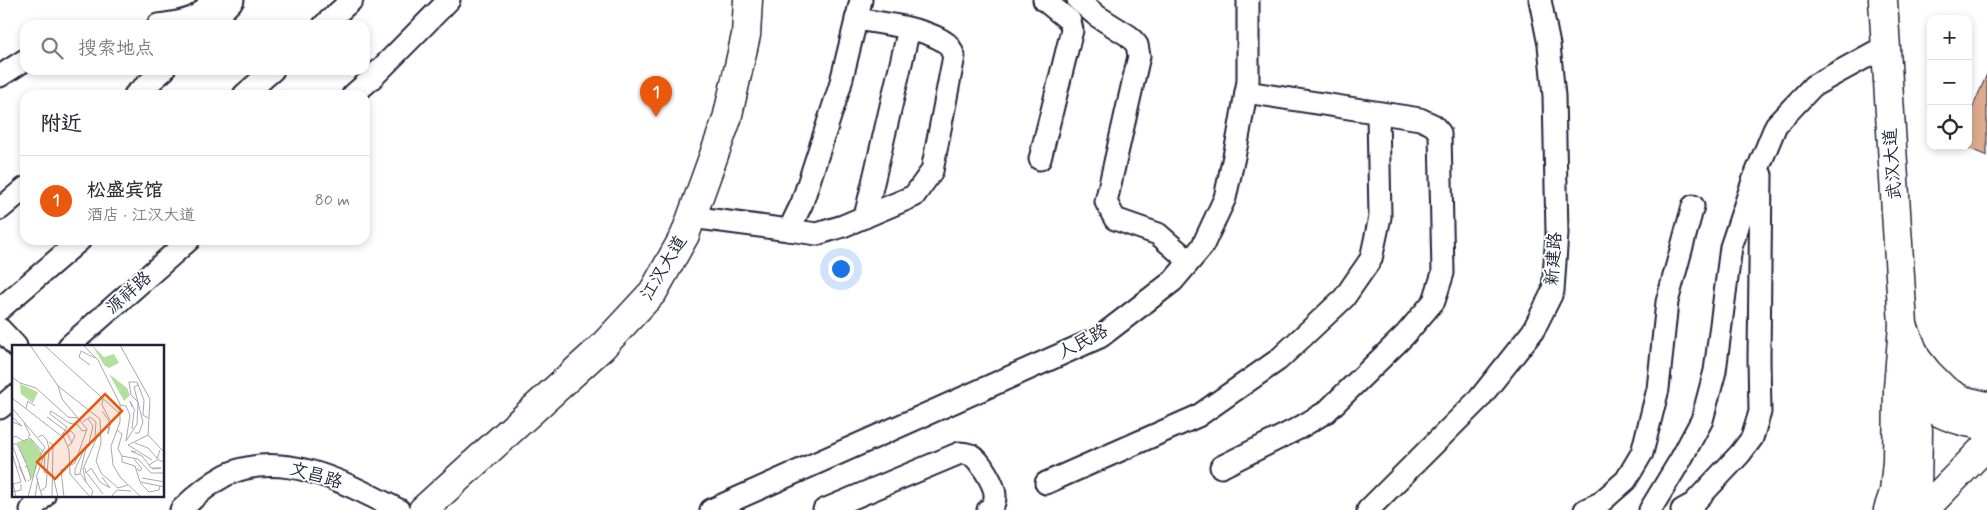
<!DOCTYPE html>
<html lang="zh">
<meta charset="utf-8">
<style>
body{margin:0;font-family:Mynerve,"LXGW WenKai TC",sans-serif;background:#f2f2f3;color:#2b2b33}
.controls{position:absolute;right:15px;top:15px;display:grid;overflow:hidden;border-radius:10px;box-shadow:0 2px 8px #0003}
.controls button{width:45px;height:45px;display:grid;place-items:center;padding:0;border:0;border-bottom:1px solid #e1e1e2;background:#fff;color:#2b2b33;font:25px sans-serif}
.you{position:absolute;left:840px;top:268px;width:18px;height:18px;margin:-12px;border:4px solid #fff;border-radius:50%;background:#1a73e8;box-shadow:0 0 0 8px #1a73e833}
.badge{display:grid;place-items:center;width:32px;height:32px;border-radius:50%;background:#ea580c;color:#fff;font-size:16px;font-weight:700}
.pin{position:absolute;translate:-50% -41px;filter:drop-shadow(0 1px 2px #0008)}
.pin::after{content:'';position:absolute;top:26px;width:18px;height:15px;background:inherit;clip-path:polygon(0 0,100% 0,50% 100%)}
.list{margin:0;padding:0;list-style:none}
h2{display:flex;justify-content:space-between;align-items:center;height:65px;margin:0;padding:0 20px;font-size:21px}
h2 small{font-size:16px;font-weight:400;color:#7c7c81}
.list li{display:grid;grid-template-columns:32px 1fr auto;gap:15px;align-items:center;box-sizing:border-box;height:90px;padding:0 20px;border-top:1px solid #e1e1e2}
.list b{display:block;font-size:19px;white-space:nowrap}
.list p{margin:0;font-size:16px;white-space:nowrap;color:#7c7c81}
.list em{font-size:16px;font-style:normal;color:#7c7c81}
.icon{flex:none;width:28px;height:28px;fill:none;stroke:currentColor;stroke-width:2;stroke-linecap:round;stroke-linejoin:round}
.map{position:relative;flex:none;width:1987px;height:510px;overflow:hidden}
.search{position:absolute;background:#fff;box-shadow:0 2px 8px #0003;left:20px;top:20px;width:350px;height:55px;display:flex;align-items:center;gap:12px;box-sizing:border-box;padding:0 18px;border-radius:15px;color:#7c7c81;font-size:19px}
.panel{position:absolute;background:#fff;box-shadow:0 2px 8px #0003;left:20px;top:90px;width:350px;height:155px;border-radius:15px}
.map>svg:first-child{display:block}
.building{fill:#dcab8e;stroke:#22223b}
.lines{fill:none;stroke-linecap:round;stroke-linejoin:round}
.street-casing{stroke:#22223b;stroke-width:25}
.secondary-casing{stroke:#22223b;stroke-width:31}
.street{stroke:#fff;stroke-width:21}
.secondary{stroke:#fff;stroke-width:28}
.labels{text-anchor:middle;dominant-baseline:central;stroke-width:4;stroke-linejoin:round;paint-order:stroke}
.street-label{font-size:18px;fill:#22223b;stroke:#fff}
.inset-road{fill:none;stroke:#a7a7b1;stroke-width:1}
.view{fill:#e8590c;fill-opacity:0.15;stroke:#e8590c;stroke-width:2.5}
.inset-edge{fill:none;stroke:#22223b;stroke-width:2.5}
</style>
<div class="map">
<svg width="1987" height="510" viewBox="0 0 1987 510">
<rect width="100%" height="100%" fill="#fff"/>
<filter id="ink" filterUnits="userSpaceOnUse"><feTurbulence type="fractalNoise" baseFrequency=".02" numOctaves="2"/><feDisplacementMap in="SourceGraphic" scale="10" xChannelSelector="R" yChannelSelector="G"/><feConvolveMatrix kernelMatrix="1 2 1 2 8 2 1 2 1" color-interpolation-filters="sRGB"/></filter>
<g filter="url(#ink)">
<polygon class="building" points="1987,74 1987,156 1968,148 1968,118"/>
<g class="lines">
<defs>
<g id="street">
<polyline points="1078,0 1097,16 1129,36 1137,45 1139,56 1106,202 1115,219 1158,234 1189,261"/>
<path d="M158,25C178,22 202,21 210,0"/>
<polyline points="209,25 233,0"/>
<polyline points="324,25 352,0"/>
<polyline points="0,76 25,60"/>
<polyline points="135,95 164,70"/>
<polyline points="244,95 273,70"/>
<polyline points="353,95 371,79 449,0"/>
<polyline points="1040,159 1072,30 1070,21 1044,0"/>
<polyline points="0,209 25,188"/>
<polyline points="691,217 789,230 802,203 840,86 861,0"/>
<polyline points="865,217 909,29"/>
<path d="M789,230L817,234L843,226L914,196L932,171L954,56C952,52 950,45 946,43C927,28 880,23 856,19"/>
<polyline points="0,309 80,240"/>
<polyline points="0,329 16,346"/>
<polyline points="69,346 189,240"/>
<polyline points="0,408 14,396"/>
<polyline points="1221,467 1299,428 1326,412 1405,335 1434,301 1443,273 1440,133 1433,125 1420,119 1246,92"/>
<polyline points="1046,483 1198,416 1278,360 1344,298 1371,259 1380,217 1378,114"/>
<polyline points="31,510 44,496"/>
<path d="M181,510C194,497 209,484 226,475C283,448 348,484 399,510"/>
<polyline points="711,510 1100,337 1173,281 1202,247 1225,198 1238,138 1248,81 1248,0"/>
<path d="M824,510L960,453C963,453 968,454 971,455C980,460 996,486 995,497C995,502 992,507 988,510"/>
<polyline points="1368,510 1479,399 1533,331 1553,291 1557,233 1554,96 1549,45 1540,0"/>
<polyline points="1585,510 1600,503 1626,480 1642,453 1658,389 1667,302 1693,206"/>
<polyline points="1650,510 1681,459 1702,420 1715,371 1731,247 1753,181 1776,125 1813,86 1886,46"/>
<polyline points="1682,510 1693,504 1740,454 1752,438 1760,412 1759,359 1761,175"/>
</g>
<g id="secondary">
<polyline points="1883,0 1903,325 1898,388 1897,461 1894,492 1888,510"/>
<polyline points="1904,328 1916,358 1928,373 1945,390 1962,400 1987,406"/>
<path d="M1908,379C1926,414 1950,419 1987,426"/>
<polyline points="1905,389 1912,414 1918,430 1917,492 1913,510"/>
<polyline points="423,510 602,347 653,292 685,235 727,119 746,35 748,0"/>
<polyline points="1924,510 1987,445"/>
</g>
</defs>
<use href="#street" class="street-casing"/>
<use href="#secondary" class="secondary-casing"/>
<use href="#street" class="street"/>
<use href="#secondary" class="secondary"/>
</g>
</g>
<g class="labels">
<g class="street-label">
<text transform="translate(1893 164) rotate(-94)">武汉大道</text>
<text transform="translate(1554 259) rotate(-86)">新建路</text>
<text transform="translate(664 268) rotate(-59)">江汉大道</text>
<text transform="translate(129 293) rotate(-42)">源祥路</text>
<text transform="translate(1083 342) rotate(-28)">人民路</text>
<text transform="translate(316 476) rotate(16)">文昌路</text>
</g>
</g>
<g transform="translate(12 345)">
<rect width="152" height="152" fill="#fff"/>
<path d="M80,0L92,12L102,9L107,18L97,23L92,20ZM97,29L115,43L118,50L112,56ZM8,39L26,47L21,58L9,49ZM19,94L30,108L20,135L5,97Z" fill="#b5df9c"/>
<path class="inset-road" d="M18,0L46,41L50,54L75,84L63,118L49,125L52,152M32,0L108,69M71,0L86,15L108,59V77L99,101L101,120L108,132L129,152M108,0L138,54L136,90L153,108M78,20L67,12L69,6L83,13M0,32L8,38L24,43L56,72L66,73M46,41L88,74L89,98L84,116L89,128L106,143L116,140M0,53L52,93L57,105L58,129L78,152M108,60L114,61L118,70L114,96L125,79L126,57L119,50L117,37H125L132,55L131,70L136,73M120,62L118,56L123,66M0,63L33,102L25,117L16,152M14,63L16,56L23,61M90,66L97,76L96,89L99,77L90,60L91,54M0,72L10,81L1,77M35,72L54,86L60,98L56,101M76,74L81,81L77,98M71,77L78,72L84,77L83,91M12,78L18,90L16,92M120,84L122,66M105,85L110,89L106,104L110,111L126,114L139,128H153M55,88L59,86L63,91L60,97M123,88H127L131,77L122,42L126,40M50,90L55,82L38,69L39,66L57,78L66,80L70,86L75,85M136,90L116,100L140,115M26,92L30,90L35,95L37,104L34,142L29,146M0,93L4,91L11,96L18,93L31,107M37,97L41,100L40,152M123,98L136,103L145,113M0,99L14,137L7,121M1,99H5L14,118M148,105L145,114L153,118M33,106L32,127L36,128M124,107L119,106L130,111L137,120L145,115M0,108L9,137L1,139M110,111V117L123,121L128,137L153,142M122,114L130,124L127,126L125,123M137,120L138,122L139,123H140L141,124L149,123H140M13,123L15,120L19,134L16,136M73,123L74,128L79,123L88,137L98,143L90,132M75,128L91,149M68,129L63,130V124L75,99L68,128L74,137M24,130L30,152M25,130L32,111M41,131L46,152M130,133L153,137M0,134L4,152M128,138L137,147L147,145L148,141M0,147L9,145V139M23,152L26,133M79,152L81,146L74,137L71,124L85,92L89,90M99,152L105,145L119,146"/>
<path class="view" d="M93,49L110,66L43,134L25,117Z"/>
<rect width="152" height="152" class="inset-edge"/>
</g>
</svg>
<div class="controls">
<button>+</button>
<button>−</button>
<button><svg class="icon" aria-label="locate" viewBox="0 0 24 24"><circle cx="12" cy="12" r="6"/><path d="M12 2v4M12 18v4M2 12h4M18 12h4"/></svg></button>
</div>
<div class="you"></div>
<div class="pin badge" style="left:656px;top:117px">1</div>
<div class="search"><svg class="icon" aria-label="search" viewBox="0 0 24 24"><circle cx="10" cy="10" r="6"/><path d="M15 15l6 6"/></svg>搜索地点</div>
<section class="panel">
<h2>附近<small></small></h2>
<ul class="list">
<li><span class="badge">1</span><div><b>松盛宾馆</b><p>酒店 · 江汉大道</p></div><em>80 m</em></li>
</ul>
</section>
</div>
